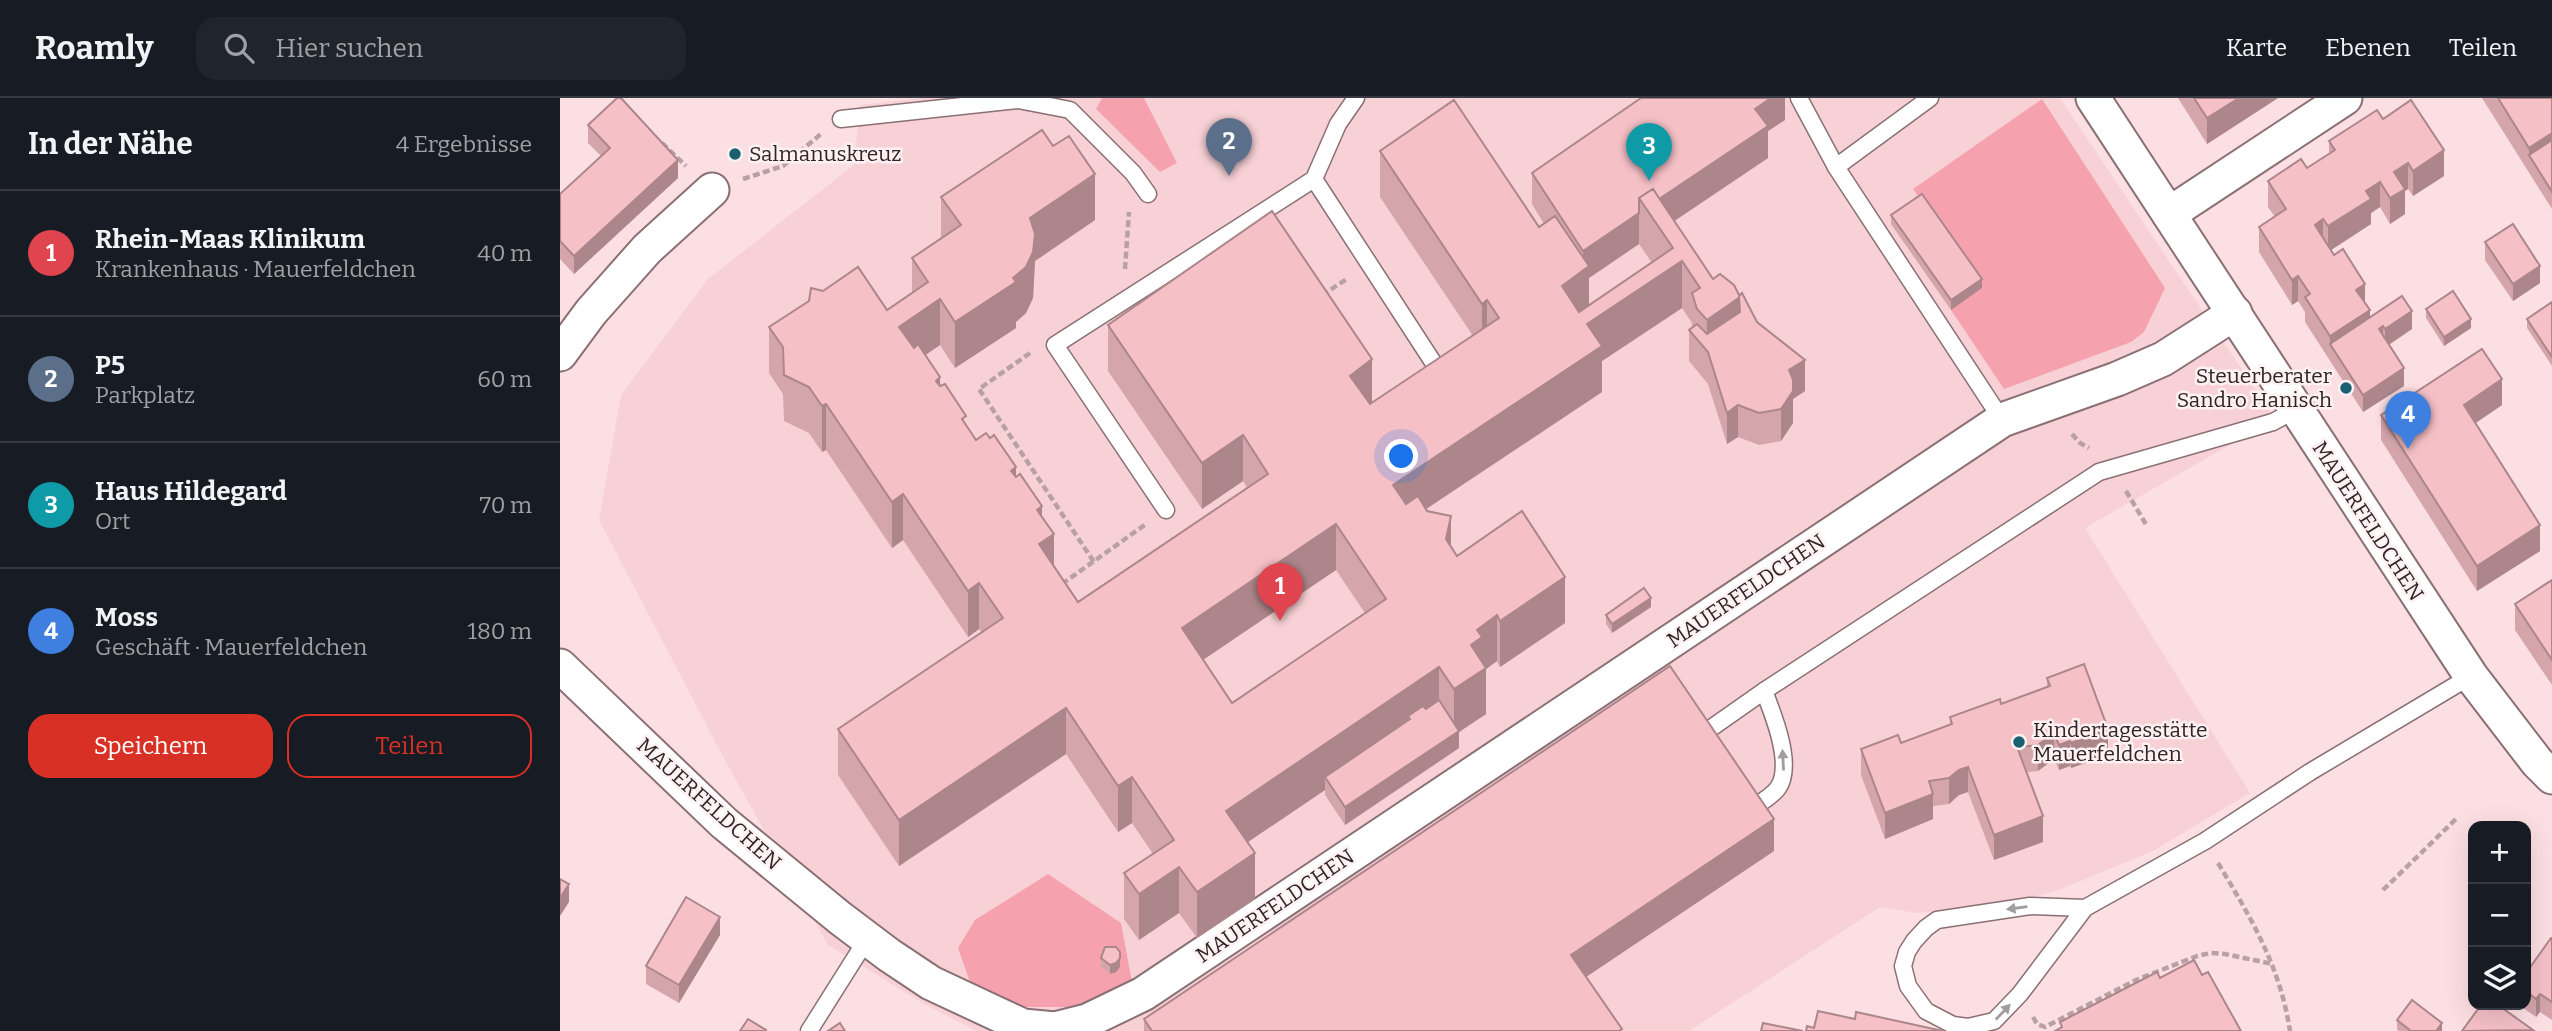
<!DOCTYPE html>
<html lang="de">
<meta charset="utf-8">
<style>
body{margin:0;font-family:Bitter,serif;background:#20242c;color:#f1f3f6}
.controls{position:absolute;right:21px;bottom:21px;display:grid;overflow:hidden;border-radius:14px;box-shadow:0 7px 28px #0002}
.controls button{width:63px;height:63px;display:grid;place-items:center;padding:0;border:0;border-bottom:2px solid #363941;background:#171b24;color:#f1f3f6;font:35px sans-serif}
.you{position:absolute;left:842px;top:359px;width:24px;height:24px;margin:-18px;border:5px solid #fff;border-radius:50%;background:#1a73e8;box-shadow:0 0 0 10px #1a73e833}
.badge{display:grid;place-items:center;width:46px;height:46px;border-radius:50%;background:#d93025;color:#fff;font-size:23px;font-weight:700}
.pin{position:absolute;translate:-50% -58px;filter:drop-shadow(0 2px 4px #0008)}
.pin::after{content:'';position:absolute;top:37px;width:24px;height:21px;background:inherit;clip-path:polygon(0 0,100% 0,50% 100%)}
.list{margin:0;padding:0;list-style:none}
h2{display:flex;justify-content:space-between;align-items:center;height:91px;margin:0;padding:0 28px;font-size:30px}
h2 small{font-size:23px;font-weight:400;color:#9ea1a6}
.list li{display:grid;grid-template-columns:46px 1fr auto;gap:21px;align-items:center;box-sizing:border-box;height:126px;padding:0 28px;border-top:2px solid #363941}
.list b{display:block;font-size:26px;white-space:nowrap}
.list p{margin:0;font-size:23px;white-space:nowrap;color:#9ea1a6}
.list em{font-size:23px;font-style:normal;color:#9ea1a6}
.actions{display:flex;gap:14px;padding:21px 28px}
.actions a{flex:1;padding:16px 0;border:2px solid #d93025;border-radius:21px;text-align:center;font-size:24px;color:#d93025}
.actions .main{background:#d93025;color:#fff}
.icon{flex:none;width:38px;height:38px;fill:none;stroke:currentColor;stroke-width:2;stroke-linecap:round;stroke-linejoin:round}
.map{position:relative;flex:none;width:1992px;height:933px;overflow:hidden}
header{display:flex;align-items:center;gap:42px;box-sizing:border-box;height:98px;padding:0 35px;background:#171b24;border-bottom:2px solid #363941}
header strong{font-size:33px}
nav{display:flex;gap:38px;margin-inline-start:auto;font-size:24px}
.search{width:490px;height:63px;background:#20242c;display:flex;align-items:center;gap:18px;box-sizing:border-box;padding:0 24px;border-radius:21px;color:#9ea1a6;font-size:26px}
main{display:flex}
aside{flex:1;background:#171b24}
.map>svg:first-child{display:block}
.built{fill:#f7d1d6}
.green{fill:#f6a1ae}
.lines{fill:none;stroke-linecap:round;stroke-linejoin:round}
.service-casing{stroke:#8a7074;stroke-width:19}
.minor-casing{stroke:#8a7074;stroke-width:37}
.path{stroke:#b8a1a4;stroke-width:4.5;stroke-dasharray:7 3.5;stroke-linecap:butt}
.service{stroke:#fff;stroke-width:16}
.minor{stroke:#fff;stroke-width:33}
.wall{fill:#d4a5ab;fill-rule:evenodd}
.shaded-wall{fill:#ac868b}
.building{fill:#f6c0c7;stroke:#ac868b;stroke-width:2;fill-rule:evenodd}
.oneway{fill:#a19c9d}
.poi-dot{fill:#196170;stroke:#fdf1f3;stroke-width:2.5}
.labels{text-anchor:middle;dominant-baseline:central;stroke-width:5;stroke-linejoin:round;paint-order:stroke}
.poi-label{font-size:21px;fill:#2f2426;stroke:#fdf1f3;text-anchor:start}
.street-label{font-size:21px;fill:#2f2426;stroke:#fdf1f3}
</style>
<header>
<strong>Roamly</strong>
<div class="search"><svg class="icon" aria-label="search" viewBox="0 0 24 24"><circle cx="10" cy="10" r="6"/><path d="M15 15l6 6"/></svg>Hier suchen</div>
<nav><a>Karte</a><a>Ebenen</a><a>Teilen</a></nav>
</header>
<main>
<aside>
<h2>In der Nähe<small>4 Ergebnisse</small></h2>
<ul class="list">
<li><span class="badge" style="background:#e0444e">1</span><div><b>Rhein-Maas Klinikum</b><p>Krankenhaus · Mauerfeldchen</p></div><em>40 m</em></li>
<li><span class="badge" style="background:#5c6f8a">2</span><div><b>P5</b><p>Parkplatz</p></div><em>60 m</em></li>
<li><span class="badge" style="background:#0f9aa8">3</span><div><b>Haus Hildegard</b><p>Ort</p></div><em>70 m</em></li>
<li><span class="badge" style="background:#3f7fe0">4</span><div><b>Moss</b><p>Geschäft · Mauerfeldchen</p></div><em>180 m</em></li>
</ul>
<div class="actions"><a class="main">Speichern</a><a>Teilen</a></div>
</aside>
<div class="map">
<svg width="1992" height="933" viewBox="0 0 1992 933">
<rect width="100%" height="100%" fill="#fcdfe3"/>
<polygon class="built" points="361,0 542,0 536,11 616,64 584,0 1500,0 1715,321 1525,430 1690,695 1593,753 1496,793 1443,806 1357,815 1320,809 1129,933 417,933 364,906 268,847 167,666 39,422 61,297 148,181 294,67 300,7"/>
<g class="green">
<polygon points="542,0 584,0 617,65 600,74 536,11"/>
<polygon points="1482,1 1605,190 1584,234 1571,244 1444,291 1391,212 1422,190 1353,91"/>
<polygon points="488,776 561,825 572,884 520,909 461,909 410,884 398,850 415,822"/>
</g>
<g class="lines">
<defs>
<g id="service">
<polyline points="1239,0 1276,69"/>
<polyline points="1370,0 1276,69 1442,322"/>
<polyline points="281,21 458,2 510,12 573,75 588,96"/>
<polyline points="754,81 882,278 879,280"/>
<polyline points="606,412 495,247 754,81 778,26 796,0"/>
<polyline points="1137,640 1204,593 1539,374 1713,324 1735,312"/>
<path d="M1187,714C1196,707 1212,699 1218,690C1234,667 1213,616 1204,593"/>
<polyline points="1525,810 1470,808 1377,822 1366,830 1354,843 1347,854 1343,868 1348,888 1366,913 1393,927 1408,929 1434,923 1460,896 1525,810 1645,743 1750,674 1911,578"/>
<polyline points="249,933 307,841"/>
</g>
<g id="minor">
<polyline points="1533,0 1911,578 1977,664 1992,679"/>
<polyline points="1609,116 1785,0"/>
<polyline points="0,256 31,214 87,151 152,92"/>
<polyline points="0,568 164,725 280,820 329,857 371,885 463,928 495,931 527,923 583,896 1442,322 1557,281 1603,261 1675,215"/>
</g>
</defs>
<use href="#service" class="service-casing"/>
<use href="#minor" class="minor-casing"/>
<g class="path">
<polyline points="102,45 126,68"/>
<polyline points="183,81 223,68 262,35"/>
<polyline points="565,171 569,114"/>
<polyline points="762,197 787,181"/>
<polyline points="470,255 419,291 534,464"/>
<polyline points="1512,336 1520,345 1529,350"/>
<polyline points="1566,393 1587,428"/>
<polyline points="502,486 586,426"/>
<path d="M1658,765C1691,820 1720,868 1730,933"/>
<polyline points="1823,792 1898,719"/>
<polyline points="1473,919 1477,926 1485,929 1576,882 1637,858 1651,855 1665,856 1713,866"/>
</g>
<use href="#service" class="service"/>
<use href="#minor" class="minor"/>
</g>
<g class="wall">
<path d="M1225,0V22L1208,33V60L1114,123L1153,181L1179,198L1245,293L1233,301V325L1221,343L1199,347L1178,339L1167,346L1148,286L1129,263V232L1132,229V225L1122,210L1042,263V294L866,411L897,458L1005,525L940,569L937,563L926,571V616L899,634V650L785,727L765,697V692L687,744L695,801L637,840L619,815L579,842L564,821V775L593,756L572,725L558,734L506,656L339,768L278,677V631L422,535L419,531L408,539L343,442L332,450L266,352L262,354L249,335L224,323L223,296L209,275V229L327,212L352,195V160L381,140V99L535,122L475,163L473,200L466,215L456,224V230L395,270L380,247L365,257L380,288L416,342L456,379L482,418L494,467L518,504L687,390L683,383L642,411L548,273V227L812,304L913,238L820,99V53L979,129L984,126L972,106V75ZM1079,146L1092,165L1029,207V180ZM776,472L805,515L672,605L643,562Z"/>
<polygon points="1618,0 1718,0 1647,46"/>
<polygon points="1922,0 1992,0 1992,111"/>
<polygon points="1823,21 1884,78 1853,98 1848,91 1845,93 1845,116 1830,126 1820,109 1811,115 1811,126 1771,152 1805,206 1810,220 1852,231 1829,247 1844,288 1803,314 1745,224 1745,214 1738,203 1732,207 1699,154 1699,129 1715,119 1708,109 1708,83 1747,70 1769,56 1769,43"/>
<polygon points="28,27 118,80 14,176 0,161 0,96 41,58 28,45"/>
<polygon points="1331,117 1422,190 1391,212 1331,126"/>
<polygon points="1925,144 1980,185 1953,203 1925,162"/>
<polygon points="1992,204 1992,268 1967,230 1967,221"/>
<polygon points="1866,211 1911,230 1884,248 1866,220"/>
<polygon points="1942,307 1915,325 1980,453 1917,493 1821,342 1821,317"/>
<polygon points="1992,482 1992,587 1955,532 1955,506"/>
<polygon points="1091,509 1052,535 1046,526 1046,517"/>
<polygon points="1487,580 1548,657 1511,670 1510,668 1499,672 1494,661 1478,673 1467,674 1483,744 1434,762 1408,694 1399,697 1389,706 1373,708 1373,721 1325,741 1301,677 1301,651 1341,645 1390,627 1390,619 1441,606 1487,589"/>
<polygon points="1214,753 1026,879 1062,933 584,933 584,921"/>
<polygon points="160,837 119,905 86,886 86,868"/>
<polygon points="1992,840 1992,922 1980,914 1976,919 1959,907 1966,907 1966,875"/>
<polygon points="541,860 560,869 556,874 550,876 541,869"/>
<polygon points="1837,922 1882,933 1839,933 1837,932"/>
</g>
<g class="shaded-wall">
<polygon points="1211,0 1225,0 1225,22 1208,33 1208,60 1101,132 1086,110 1195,11"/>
<polygon points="1679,0 1718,0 1647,46 1647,20"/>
<polygon points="1992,35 1992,60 1969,57 1969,50"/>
<polygon points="1884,52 1884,78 1853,98 1853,73"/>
<polygon points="118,62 118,80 14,176 14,158"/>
<polygon points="1848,65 1848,91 1845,93 1845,116 1830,126 1830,100 1834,74"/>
<polygon points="535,76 535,122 475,163 473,200 466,215 456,224 456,230 395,270 395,224 453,180 470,120"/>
<polygon points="1820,84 1820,109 1811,115 1811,126 1768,154 1768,128 1806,93"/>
<polygon points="1079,115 1079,146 1029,180 1029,214 1002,234 1002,188 1023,172 1023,153"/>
<polygon points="1763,121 1763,147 1755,127"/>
<polygon points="1122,163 1122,210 1042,263 1042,294 833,433 833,387 1027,226"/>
<polygon points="1980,168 1980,185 1953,203 1953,186"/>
<polygon points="1738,178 1738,203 1732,207 1732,182"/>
<polygon points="1422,181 1422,190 1391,212 1391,202"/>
<polygon points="1805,186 1805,212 1796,192"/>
<polygon points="1180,199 1180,245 1148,254 1147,252 1147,222"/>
<polygon points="380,201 380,247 339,275 339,229"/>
<polygon points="927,202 927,248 922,252 922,206"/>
<polygon points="1810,212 1810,238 1770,247 1770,238"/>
<polygon points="1852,213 1852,231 1825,249 1825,231"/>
<polygon points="1911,221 1911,230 1884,248 1884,239"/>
<polygon points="1823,228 1823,246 1819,231"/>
<polygon points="812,261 812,307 790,324 790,278"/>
<polygon points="1245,262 1245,293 1233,301 1233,325 1221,343 1221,311 1229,272"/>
<polygon points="1844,270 1844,288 1803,314 1803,297"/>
<polygon points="380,279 380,325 376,283"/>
<polygon points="1942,281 1942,307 1904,333 1904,307"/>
<polygon points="266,306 266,352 262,354 262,308"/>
<polygon points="1178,307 1178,339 1167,346 1167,315"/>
<polygon points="683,337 683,383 642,411 642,365"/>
<polygon points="456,369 456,415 451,373"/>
<polygon points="343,396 343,442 332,450 332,404"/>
<polygon points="482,408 482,444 494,436 494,482 479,456 477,412"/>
<polygon points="891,418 891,464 886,441"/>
<polygon points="776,426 776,472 622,576 622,530"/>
<polygon points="1980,427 1980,453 1917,493 1917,468"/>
<polygon points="1005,479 1005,525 940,569 940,523"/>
<polygon points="419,485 419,531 408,539 408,493"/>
<polygon points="1091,500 1091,509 1052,535 1052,526"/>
<polygon points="937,517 937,563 926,571 926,616 899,634 899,650 785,727 785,709 894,636 894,591 917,532"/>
<polygon points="879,569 879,615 850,621 848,618 848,636 765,679 765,692 666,759 666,713"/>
<polygon points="506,610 506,656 339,768 339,722"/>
<polygon points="1548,631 1548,657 1511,670 1511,645"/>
<polygon points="1494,635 1494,661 1478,673 1478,647"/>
<polygon points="1510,643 1510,668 1499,672 1499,647"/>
<polygon points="1408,669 1408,694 1399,697 1389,706 1389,680 1399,672"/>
<polygon points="572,679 572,725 558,734 558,688"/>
<polygon points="1373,696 1373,721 1325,741 1325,715"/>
<polygon points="1483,718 1483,744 1434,762 1434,737"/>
<polygon points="1214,721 1214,753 1011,889 1011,857"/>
<polygon points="695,755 695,801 637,840 637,794"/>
<polygon points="619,769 619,815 579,842 579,796"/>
<polygon points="9,786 9,804 0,818 0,800"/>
<polygon points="160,819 160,837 119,905 119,887"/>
<polygon points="560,860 560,869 556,874 550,876 550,867"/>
<polygon points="1980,896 1980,914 1976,919 1976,901"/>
<polygon points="1882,925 1882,933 1876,933"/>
</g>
<g class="building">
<polygon points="57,0 61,0 118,62 14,158 0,143 0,96 50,50 28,27"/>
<polygon points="1081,0 1211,0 1195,11 1208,28 1099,101 1093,91 1079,100 1079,115 1023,153 972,75"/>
<polygon points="1634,0 1679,0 1647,20"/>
<polygon points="1938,0 1992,0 1992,35 1969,50"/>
<path d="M894,2L979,129L995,118L1029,168L1002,188L1019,214L1113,150L1079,100L1093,91L1153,181L1160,176L1174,187L1180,199L1147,222L1137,211L1132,195L1140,190L1122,163L1027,226L1042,248L833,387L846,406L858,398L867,413L891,418L886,441L897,458L962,413L1005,479L940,523L937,517L917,532L922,539L911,547L926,570L894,591L879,569L666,713L695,755L637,794L619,769L579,796L564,775L614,742L572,679L558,688L506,610L339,722L278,631L443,520L419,485L408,493L343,396L332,404L266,306L262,308L249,289L224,277L223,249L209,229L249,203L251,190L263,193L298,169L327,212L368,184L352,160L401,127L381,99L482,32L493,48L509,38L535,76L470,120L475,136L473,154L466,169L453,180L456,184L395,224L380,201L339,229L354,250L358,246L380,279L376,283L380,288L385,286L406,318L402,321L416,342L426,335L430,340L434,337L456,369L451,373L456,379L460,376L482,408L477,412L494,436L479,446L518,504L708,376L683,337L642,365L548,227L712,113L812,261L790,278L810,306L939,220L927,202L922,206L820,53ZM776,426L826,501L672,605L622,530Z"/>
<polygon points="1851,2 1884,52 1853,73 1848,65 1834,74 1845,91 1830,100 1820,84 1806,93 1811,101 1768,128 1763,121 1755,127 1774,157 1783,151 1805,186 1796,192 1810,212 1770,238 1745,199 1750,196 1738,178 1732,182 1699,129 1726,111 1708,83 1741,61 1747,70 1775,52 1769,43 1817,12 1823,21"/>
<polygon points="1992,42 1992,94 1969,57"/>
<polygon points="1362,96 1422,181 1391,202 1331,117"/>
<polygon points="1953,126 1980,168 1953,186 1925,144"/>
<polygon points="1893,193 1911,221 1884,239 1866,211"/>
<polygon points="1182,195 1197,224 1245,262 1229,272 1233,282 1233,293 1221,311 1199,315 1178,307 1167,315 1148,254 1129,232 1137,226 1147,236 1180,214 1179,198"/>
<polygon points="1842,198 1852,213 1825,231 1823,228 1819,231 1844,270 1803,297 1770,246"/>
<polygon points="1992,204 1992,259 1967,221"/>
<polygon points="1922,251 1942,281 1904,307 1980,427 1917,468 1821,317"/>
<polygon points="1992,482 1992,562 1955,506"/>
<polygon points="1084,490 1091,500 1052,526 1046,517"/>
<polygon points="1524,566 1548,631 1511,645 1510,643 1499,647 1494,635 1478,647 1457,649 1483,718 1434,737 1408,669 1399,672 1389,680 1369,683 1373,696 1325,715 1301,651 1338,637 1341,645 1392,626 1390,619 1440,601 1441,606 1490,588 1487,580"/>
<polygon points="1110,568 1214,721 1011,857 1062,931 1059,933 592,933 584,921"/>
<polygon points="879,602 899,633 785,709 765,679 850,621 848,618 863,608 866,611"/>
<polygon points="0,781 9,786 0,800"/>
<polygon points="126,799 160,819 119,887 86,868"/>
<polygon points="1991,840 1992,840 1992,904 1980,896 1976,901 1966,893 1966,875"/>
<polygon points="545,849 556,849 560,854 560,860 556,865 550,867 541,860"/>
<polygon points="1634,862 1642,877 1648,874 1681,933 1495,933 1502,929 1500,924 1597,874 1600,880"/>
<polygon points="1852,902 1882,925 1876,933 1851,933 1837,922"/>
<polygon points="1921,907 1938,907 1973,932 1902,933"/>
<polygon points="1258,913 1295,921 1296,914 1383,933 1246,933 1247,928 1254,930"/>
<polygon points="188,921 206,932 205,933 180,933"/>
<polygon points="280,925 285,933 268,933"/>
<polygon points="1203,925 1243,933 1201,933"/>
</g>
<defs><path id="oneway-solid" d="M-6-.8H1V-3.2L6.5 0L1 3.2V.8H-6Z" transform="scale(1.75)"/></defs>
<g class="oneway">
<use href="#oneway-solid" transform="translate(1223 662) rotate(-93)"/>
<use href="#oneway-solid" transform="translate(1457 810) rotate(172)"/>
<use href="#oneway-solid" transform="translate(1443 914) rotate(-46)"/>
</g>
<g class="poi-dot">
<circle cx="175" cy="56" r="7"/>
<circle cx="1786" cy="290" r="7"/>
<circle cx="1459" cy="644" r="7"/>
</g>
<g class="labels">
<g class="poi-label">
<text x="189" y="56">Salmanuskreuz</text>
<text x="1772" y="278" text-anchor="end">Steuerberater<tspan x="1772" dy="24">Sandro Hanisch</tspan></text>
<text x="1473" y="632">Kindertagesstätte<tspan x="1473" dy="24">Mauerfeldchen</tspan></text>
</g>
<g class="street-label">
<text transform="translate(1808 423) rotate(57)">MAUERFELDCHEN</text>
<text transform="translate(1186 493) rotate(-34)">MAUERFELDCHEN</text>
<text transform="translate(149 706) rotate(42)">MAUERFELDCHEN</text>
<text transform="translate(715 808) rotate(-34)">MAUERFELDCHEN</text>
</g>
</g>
</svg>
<div class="controls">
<button>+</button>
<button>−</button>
<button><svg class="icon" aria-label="layers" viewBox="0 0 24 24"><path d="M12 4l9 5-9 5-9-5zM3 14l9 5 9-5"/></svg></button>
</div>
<div class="you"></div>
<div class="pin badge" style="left:720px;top:523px;background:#e0444e">1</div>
<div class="pin badge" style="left:669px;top:78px;background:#5c6f8a">2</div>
<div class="pin badge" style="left:1089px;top:83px;background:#0f9aa8">3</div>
<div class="pin badge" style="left:1848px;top:351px;background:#3f7fe0">4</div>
</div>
</main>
